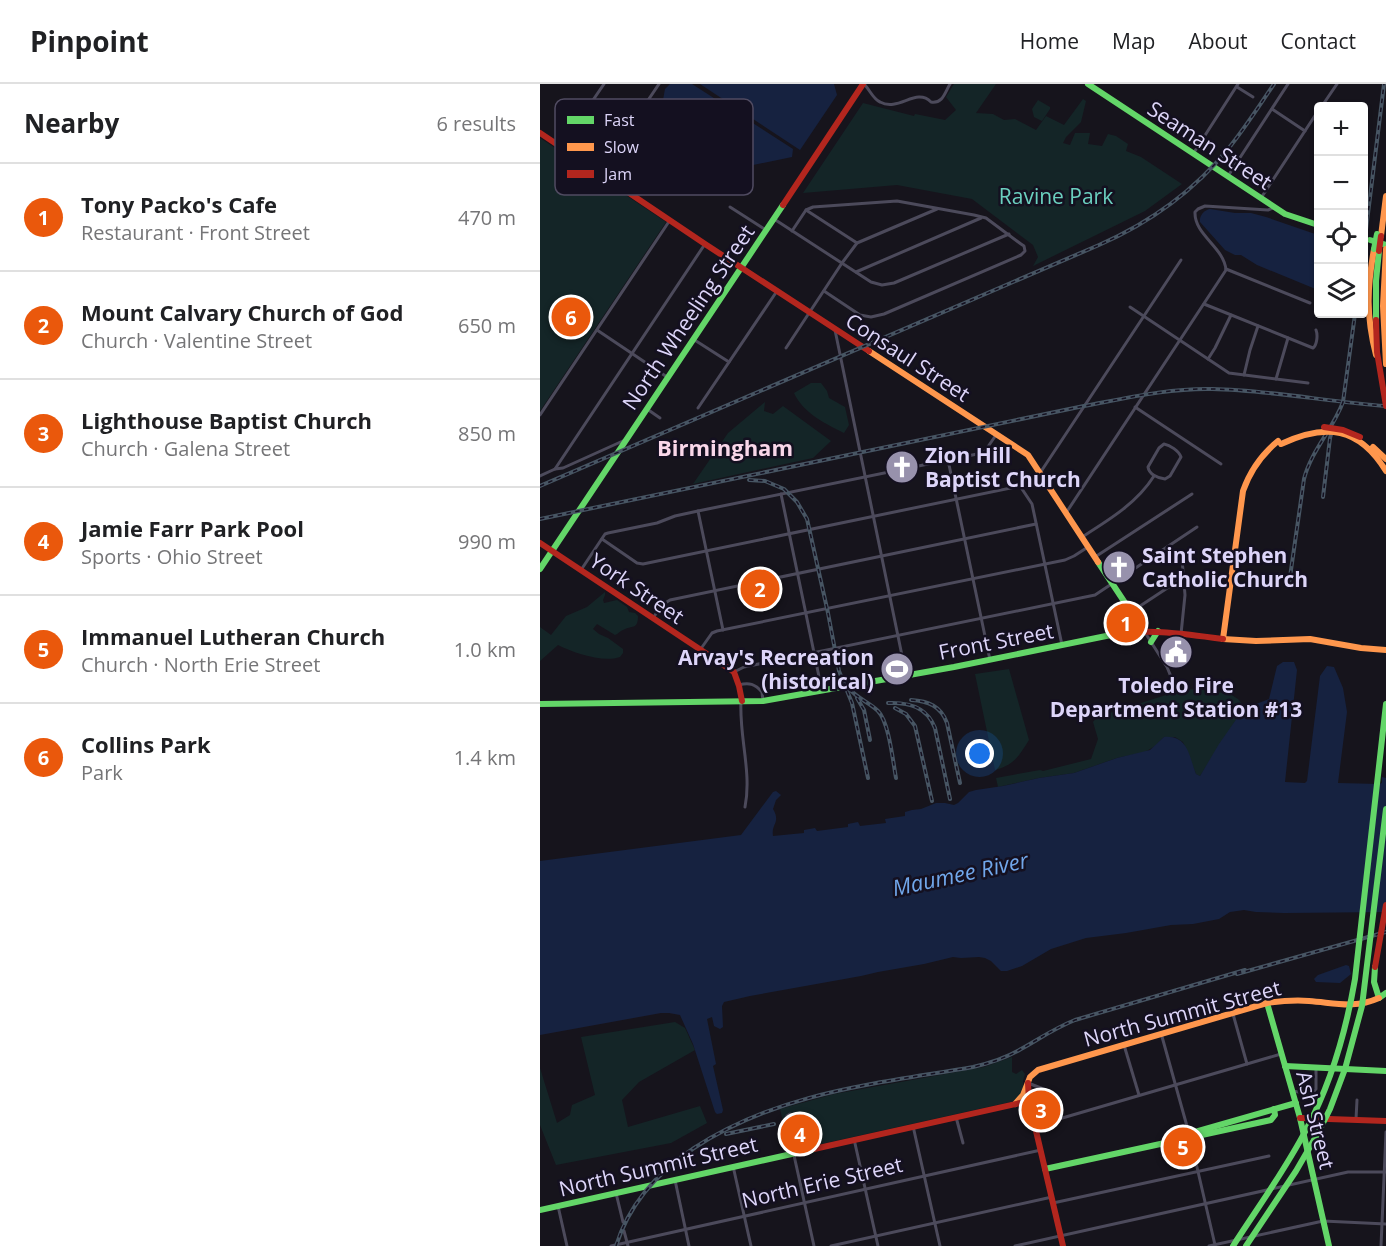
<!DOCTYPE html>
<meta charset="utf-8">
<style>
body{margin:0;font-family:"Open Sans",sans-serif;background:#f2f2f2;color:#202124}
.controls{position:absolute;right:18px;top:18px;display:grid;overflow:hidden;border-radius:6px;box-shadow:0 2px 4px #0004}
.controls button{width:54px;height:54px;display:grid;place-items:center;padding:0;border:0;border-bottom:2px solid #e0e0e0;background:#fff;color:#202124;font:30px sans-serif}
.you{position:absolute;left:440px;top:670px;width:21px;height:21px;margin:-15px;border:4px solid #fff;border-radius:50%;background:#1a73e8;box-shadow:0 0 0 9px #1a73e833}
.badge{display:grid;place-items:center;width:39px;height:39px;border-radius:50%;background:#ea580c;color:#fff;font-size:20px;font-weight:700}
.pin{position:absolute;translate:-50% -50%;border:3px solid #fff;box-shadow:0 2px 6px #0006}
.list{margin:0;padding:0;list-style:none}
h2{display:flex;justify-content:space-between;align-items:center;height:78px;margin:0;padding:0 24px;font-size:26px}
h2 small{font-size:20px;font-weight:400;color:#757577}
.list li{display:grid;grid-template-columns:39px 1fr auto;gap:18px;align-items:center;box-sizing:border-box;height:108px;padding:0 24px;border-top:2px solid #e0e0e0}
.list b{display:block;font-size:22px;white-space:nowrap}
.list p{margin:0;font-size:20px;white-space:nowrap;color:#757577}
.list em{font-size:20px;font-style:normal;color:#757577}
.icon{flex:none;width:33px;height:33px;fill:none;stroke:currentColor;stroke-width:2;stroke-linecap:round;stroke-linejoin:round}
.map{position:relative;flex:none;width:846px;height:1162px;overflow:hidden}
header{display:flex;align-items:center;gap:36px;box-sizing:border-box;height:84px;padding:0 30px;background:#fff;border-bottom:2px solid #e0e0e0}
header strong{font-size:28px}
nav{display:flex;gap:33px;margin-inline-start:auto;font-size:21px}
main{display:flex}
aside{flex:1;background:#fff}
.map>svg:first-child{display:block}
.green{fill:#142527}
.water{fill:#162240}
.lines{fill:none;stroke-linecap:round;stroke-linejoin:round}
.street{stroke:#4c4a5b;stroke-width:3}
.fast{stroke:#63d668;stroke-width:6}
.slow{stroke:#ff974d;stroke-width:6}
.jam{stroke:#b3261e;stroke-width:6}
.rail-casing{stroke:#475563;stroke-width:4}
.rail{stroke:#141020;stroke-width:1.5;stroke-dasharray:4.5;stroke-linecap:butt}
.fast-bridge{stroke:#63d668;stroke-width:6}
.slow-bridge{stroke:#ff974d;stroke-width:6}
.jam-bridge{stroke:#b3261e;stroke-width:6}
.labels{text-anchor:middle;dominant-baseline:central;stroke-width:5;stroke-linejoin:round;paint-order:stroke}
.street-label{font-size:21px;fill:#ddd5f9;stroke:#141020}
.park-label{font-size:21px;fill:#6bcfbf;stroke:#141020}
.poi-label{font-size:21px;font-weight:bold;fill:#ddd5f9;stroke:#141020;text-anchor:start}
.neighbourhood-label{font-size:22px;font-weight:bold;fill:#f9d7e9;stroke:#141020}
.water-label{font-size:22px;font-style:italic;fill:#71a7eb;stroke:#141020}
.key{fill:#141020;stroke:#504b61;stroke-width:1.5}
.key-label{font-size:16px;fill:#ddd5f9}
</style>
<header>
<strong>Pinpoint</strong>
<nav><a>Home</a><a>Map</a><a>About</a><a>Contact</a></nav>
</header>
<main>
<aside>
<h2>Nearby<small>6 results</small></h2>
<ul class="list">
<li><span class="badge">1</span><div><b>Tony Packo's Cafe</b><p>Restaurant · Front Street</p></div><em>470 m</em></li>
<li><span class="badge">2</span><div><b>Mount Calvary Church of God</b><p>Church · Valentine Street</p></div><em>650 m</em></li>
<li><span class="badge">3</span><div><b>Lighthouse Baptist Church</b><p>Church · Galena Street</p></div><em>850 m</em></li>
<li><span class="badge">4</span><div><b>Jamie Farr Park Pool</b><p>Sports · Ohio Street</p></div><em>990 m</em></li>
<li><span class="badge">5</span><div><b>Immanuel Lutheran Church</b><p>Church · North Erie Street</p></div><em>1.0 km</em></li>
<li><span class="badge">6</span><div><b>Collins Park</b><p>Park</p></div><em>1.4 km</em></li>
</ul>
</aside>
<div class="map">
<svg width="846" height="1162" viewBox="0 0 846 1162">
<rect width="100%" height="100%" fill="#16141c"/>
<g class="green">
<polygon points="414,0 456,0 436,29 453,30 464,36 475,35 496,46 506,32 524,41 543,15 546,17 541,38 526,53 523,59 530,61 535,49 550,49 548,60 562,62 568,50 576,52 588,60 586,67 601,73 642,100 605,127 493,182 498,173 493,161 432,115 357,101 263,109 323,19 374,32 375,30 405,36 416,26 406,13"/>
<polygon points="498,16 510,23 510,25 502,37 494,33 492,25"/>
<polygon points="0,54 126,138 0,327"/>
<path d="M271,299H281L287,307L289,314L305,323L309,341L304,349C286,340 263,329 254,309Z"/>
<polygon points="225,318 224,327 233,330 243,322 291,357 273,374 153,400 188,349"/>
<path d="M65,508V511L63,516L64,519L77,516L87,523L89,528L95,529L98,532C98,546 92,541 83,546C80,547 78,550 75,551L57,540L53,545L59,550L68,554L83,565V569L80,573C63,579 34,569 18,561L0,577V543L11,551L26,532L47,523Z"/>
<path d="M469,585L489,656C479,672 474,681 455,686L435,590Z"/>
<polygon points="656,605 690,610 698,615 706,624 702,627 660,692 656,690 643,658 635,653 624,653 615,662 605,668 577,674 534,689 499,694 458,703 456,694 500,686 503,687 551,675 558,655 553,638 557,633 626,611 626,612 643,606"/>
<polygon points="135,938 145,944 155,966 99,998 82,1016 88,1043 160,1022 167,1039 131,1059 16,1081 0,1041 0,984 17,1039 30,1031 32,1021 55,1011 41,953"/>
<polygon points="472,973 472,988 476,990 482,986 485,990 483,997 483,1009 475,1017 250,1067 240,1025 294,1010 444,983"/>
</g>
<g class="water">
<polygon points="130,0 152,0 253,65 252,73 115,101 85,95 74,88 76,79 109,31 119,25 123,16 125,5"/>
<polygon points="160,0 294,0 297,11 260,66"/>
<path d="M670,125L695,129H711L726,133L778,151V206L717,181L701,171H695L685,166L660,138C659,132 664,126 670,125Z"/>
<path d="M743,578H754L757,586L745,698L765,699L767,697L780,592L787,582L794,583L803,604L807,628L798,699L839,700L842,699V693L846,694V828L744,829L716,828L704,826L690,828L679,835L653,840L631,841L586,849L546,854L511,865L482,882L467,887H461L451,877L445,874L439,873L421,874L413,873L384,880L338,888L321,892L210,912L184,918L182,922L183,943L180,945L174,942L172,933L167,935L176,980L173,982L183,1026L182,1029L177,1030L175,1028L153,960L140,931L129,929H121L0,951V777L201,751L233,708L236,707L241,711L236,716L233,725C241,739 231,739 233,752L264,749V746L275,744L277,747L308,743V740L318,738L320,742L346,739L345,735L365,732V728L372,726L381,725L396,719H405L414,721L418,719L429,708L436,706L463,702L499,694L534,689L577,674L610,666L624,653C648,651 649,672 656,690L660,692L679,660L702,627L706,624L729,615L737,582Z"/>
<polygon points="806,881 809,882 811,890 800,899 776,898 774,895 778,891"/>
</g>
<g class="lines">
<g class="street">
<path d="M324,0C330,6 333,15 340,18C359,28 376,3 391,18C403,20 405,8 410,0"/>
<polyline points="697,3 713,13"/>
<polyline points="782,22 797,0"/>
<polyline points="732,25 765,47"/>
<polyline points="21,63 64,0"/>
<polyline points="653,70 698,0"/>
<polyline points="59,89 119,0"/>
<polyline points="688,92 748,0"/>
<polyline points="721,114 778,27"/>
<polyline points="190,123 226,146"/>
<polyline points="266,126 317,159"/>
<polyline points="234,135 331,198 342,201 354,199 469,150"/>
<polyline points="252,147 266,126 273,123 357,117 434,131 446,134 481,160 484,162 485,167 481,171 344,230 331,233 320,231 284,207"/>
<polyline points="686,185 770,219"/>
<polyline points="316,188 441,134"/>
<path d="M664,220L773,264C777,261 778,251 776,246"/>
<polyline points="590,223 689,289 768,299"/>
<polyline points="57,246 127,293"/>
<polyline points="295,246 366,591"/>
<polyline points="153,255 189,278"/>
<polyline points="246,264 302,179 317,159 397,125"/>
<polyline points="668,275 675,264 691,231"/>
<polyline points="704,291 710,266 718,242"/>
<polyline points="736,295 748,254"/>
<polyline points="595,323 681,380"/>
<polyline points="158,324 237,207"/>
<polyline points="107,325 120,334"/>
<polyline points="0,331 130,136"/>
<path d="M624,360C630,361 639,367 641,373L630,392L625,395C617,394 609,390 608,383L619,364Z"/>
<polyline points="408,376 450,576"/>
<polyline points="15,385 165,160"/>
<polyline points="500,389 641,176"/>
<polyline points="0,392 15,385 23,384 85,356"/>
<polyline points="480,402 492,420 522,561"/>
<polyline points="241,410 282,607"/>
<polyline points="158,427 183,546"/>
<path d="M526,429L686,186C684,163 654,151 655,128L658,125L665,122L728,126L736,123"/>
<path d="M542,453C569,436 597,419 614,392"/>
<polyline points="62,455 97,479 103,480 480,402 501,391"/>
<polyline points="555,473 652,410"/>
<polyline points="41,486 65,450 68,449 117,439 135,432 158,427 442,369 445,367 456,351"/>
<polyline points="591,528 644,493"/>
<polyline points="113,534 122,521 130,516 496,440"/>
<polyline points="604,547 627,583 636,605"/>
<polyline points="641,550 645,511 642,475"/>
<polyline points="160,566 172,549 177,547 525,476 534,472 548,463"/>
<polyline points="194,588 204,583 555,511 657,443"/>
<path d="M199,601C209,598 215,600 222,608L223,617"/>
<path d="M201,617C199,653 212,688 205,723"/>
<polyline points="693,930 707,980"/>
<polyline points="621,949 650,1053 675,1161"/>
<polyline points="584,961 599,1011"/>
<polyline points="488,999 506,1006"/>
<path d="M752,1007C760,1008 771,1012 776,1005V984"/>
<polyline points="250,1030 247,1032 246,1035 274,1162"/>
<polyline points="416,1033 423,1059"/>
<polyline points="816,1035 817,1016"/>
<polyline points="373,1042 400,1162"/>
<polyline points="495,1042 741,970"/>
<polyline points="314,1055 338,1162"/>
<polyline points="193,1082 211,1162"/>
<polyline points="135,1096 149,1162"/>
<polyline points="76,1109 83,1138"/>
<polyline points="513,1119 729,1072"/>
<polyline points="18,1122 27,1162"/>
<polyline points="84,1147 88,1162"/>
<polyline points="71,1162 501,1066"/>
<polyline points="291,1162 512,1113"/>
<polyline points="475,1162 808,1088 846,1088"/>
<polyline points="669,1162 783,1137 846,1140"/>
<polyline points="841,1162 846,1048"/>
</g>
<g class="fast">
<polyline points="548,0 745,130 778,141"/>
<polyline points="830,156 846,161"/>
<polyline points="836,236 836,197 839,167"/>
<polyline points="558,478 603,546"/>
<polyline points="0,485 243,121"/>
<polyline points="611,558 618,547"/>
<polyline points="0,620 223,617 414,583 571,551"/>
<polyline points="835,883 834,898 839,914 846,909"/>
<polyline points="727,919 760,1034 789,1162"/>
<polyline points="745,982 846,987"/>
<polyline points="650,1053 655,1048 756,1019"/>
<polyline points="505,1085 731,1036 735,1031 734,1025"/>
<polyline points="0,1126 274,1065"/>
</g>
<g class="slow">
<polyline points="841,152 846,112"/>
<path d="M834,165C827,204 826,232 836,271"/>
<polyline points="846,165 843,222 846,280"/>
<polyline points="329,267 488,371 558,478"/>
<polyline points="683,555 716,557 770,555 821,564 846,566"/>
<path d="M683,555L703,407C710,387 721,371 738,357"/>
<path d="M475,1020L483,1011L490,993L498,986L727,919C741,917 755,916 769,917C796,919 814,925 839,914"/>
</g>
<g class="jam">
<polyline points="0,49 165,160 329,267"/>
<polyline points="243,121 323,0"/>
<polyline points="0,459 194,588 199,602 202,617"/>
<path d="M571,551C609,544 645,550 683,555"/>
<polyline points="488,999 489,1017 523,1162"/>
<polyline points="760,1034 846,1037"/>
<polyline points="274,1065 489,1017"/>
</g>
<defs>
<g id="rail">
<polyline points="824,162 844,0"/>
<polyline points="209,396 225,397 244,405 257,418 267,435 288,529 299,587 312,619 328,694"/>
<path d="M0,402L559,161C609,139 654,107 688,65C705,44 719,22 734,0"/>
<polyline points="783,413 790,354 792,347"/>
<path d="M0,435L539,323C583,315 627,304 672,305C730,306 788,318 846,322"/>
<path d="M749,500L764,395C771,367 793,345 803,318L815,230"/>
<path d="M309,604C316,614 329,618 338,627C349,638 353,678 356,694"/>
<polyline points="317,614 324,626 330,656"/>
<path d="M371,616C388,617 401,622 407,639L420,699"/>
<path d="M348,619C369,618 387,623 395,644L410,715"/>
<polyline points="355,624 366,630 375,642 392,717"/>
<polyline points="697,890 846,848"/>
<polyline points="186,1050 234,1040"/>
<path d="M76,1162C89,1120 118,1088 154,1064C240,1008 335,1000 433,983C450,979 466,974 481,965C499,955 515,944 535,936L705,886"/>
</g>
</defs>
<use href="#rail" class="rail-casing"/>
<use href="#rail" class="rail"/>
<g class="fast-bridge">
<polyline points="834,165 837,150"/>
<path d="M693,1162C718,1123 746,1085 767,1044C792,997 806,947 815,895L846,620"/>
<polyline points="706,1162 756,1087 778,1049 790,1025 805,985 822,922 846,725"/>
</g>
<g class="slow-bridge">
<path d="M741,360C786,339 819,343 846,387"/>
<polyline points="833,363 846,375"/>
</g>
<g class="jam-bridge">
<polyline points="839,167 841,152"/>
<polyline points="836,236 837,268 846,322"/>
<polyline points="784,343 803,346 820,353"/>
<polyline points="835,883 846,821"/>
</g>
</g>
<defs>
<symbol id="church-disc" viewBox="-11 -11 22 22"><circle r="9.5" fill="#9791ac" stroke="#141020"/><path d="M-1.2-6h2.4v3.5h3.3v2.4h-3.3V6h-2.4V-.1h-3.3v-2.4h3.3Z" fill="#fff"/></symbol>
<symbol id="civic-disc" viewBox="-11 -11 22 22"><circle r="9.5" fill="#9791ac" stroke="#141020"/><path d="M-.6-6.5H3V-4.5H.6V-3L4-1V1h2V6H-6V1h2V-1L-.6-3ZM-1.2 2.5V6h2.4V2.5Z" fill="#fff"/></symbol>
<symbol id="stadium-disc" viewBox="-11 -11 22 22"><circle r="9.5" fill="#9791ac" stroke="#141020"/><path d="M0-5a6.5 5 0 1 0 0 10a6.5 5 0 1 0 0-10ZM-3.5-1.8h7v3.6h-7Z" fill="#fff"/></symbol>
</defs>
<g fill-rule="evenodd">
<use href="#church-disc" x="343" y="364" width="38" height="38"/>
<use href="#church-disc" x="560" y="464" width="38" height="38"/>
<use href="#civic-disc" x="617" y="549" width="38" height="38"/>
<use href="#stadium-disc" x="338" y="566" width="38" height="38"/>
</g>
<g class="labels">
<g class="street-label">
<text transform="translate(670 61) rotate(33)">Seaman Street</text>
<text transform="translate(148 233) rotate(-56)">North Wheeling Street</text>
<text transform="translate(368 273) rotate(33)">Consaul Street</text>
<text transform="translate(97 504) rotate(34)">York Street</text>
<text transform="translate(456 557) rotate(-11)">Front Street</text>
<text transform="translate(642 929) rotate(-15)">North Summit Street</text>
<text transform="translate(776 1036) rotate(76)">Ash Street</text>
<text transform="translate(118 1082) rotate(-13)">North Summit Street</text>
<text transform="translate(282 1098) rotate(-13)">North Erie Street</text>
</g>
<g class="park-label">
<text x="516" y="112">Ravine Park</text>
</g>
<g class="poi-label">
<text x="385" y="371">Zion Hill<tspan x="385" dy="24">Baptist Church</tspan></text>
<text x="602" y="471">Saint Stephen<tspan x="602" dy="24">Catholic Church</tspan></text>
<text x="334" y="573" text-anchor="end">Arvay's Recreation<tspan x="334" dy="24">(historical)</tspan></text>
<text x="636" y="601" text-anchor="middle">Toledo Fire<tspan x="636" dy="24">Department Station #13</tspan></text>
</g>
<g class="neighbourhood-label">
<text x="185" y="363">Birmingham</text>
</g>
<g class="water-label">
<text transform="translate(420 789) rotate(-12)">Maumee River</text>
</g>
</g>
<rect x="15" y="15" width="198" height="96" rx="9" class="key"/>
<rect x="27" y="32" width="27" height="8" fill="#63d668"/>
<rect x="27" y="59" width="27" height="8" fill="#ff974d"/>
<rect x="27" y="86" width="27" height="8" fill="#b3261e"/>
<g class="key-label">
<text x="64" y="42">Fast</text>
<text x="64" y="69">Slow</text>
<text x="64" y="96">Jam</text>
</g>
</svg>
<div class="controls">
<button>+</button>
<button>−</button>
<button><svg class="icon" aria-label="locate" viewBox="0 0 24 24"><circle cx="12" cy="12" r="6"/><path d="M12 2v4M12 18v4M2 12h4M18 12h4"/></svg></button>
<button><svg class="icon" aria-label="layers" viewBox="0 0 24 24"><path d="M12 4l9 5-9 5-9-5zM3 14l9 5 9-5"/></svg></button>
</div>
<div class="you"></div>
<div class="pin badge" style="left:586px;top:539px">1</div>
<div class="pin badge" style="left:220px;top:505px">2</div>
<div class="pin badge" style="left:501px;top:1026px">3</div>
<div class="pin badge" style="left:260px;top:1050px">4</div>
<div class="pin badge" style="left:643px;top:1063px">5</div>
<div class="pin badge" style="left:31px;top:233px">6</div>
</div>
</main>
